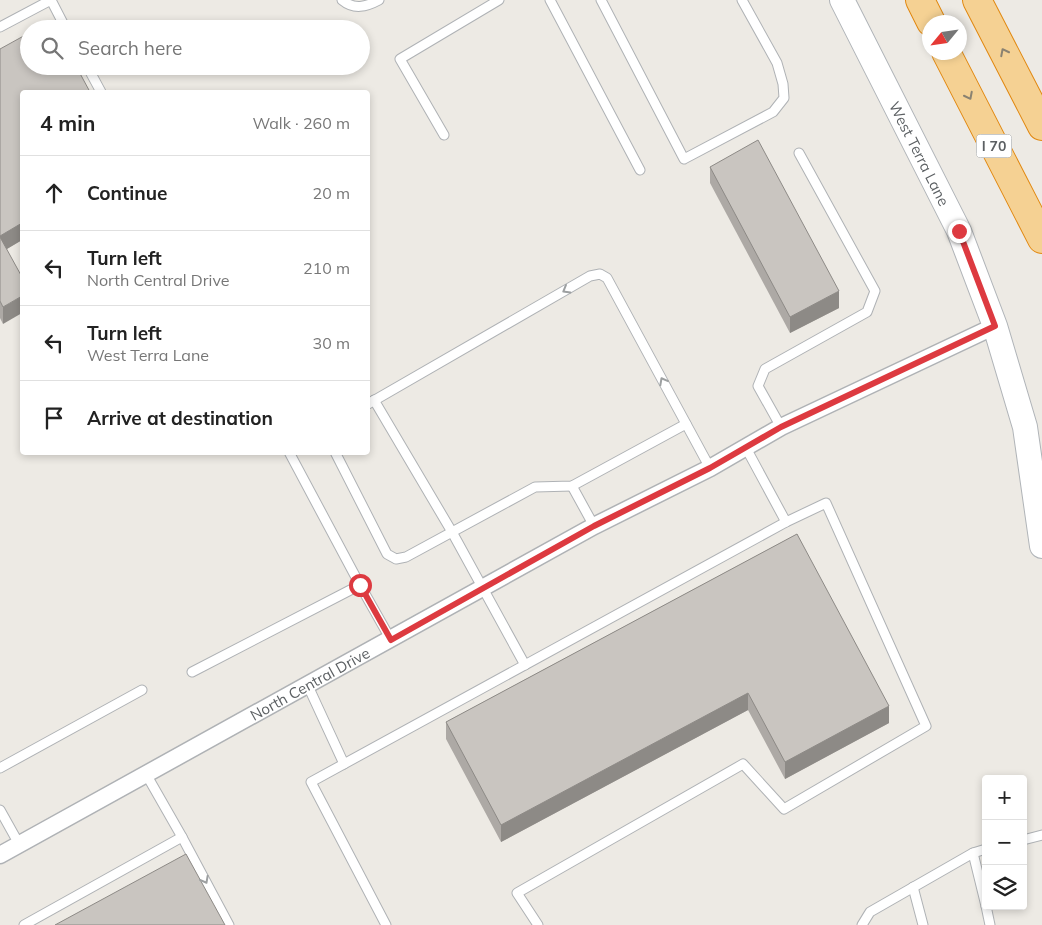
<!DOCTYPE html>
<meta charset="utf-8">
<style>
body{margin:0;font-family:Mulish,sans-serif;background:#f6f6f6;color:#222}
.controls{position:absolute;right:15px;bottom:15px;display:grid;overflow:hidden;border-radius:5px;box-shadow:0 2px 8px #0003}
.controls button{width:45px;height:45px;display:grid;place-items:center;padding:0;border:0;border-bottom:1px solid #e0e0e0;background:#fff;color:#222;font:25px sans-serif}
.compass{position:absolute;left:922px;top:15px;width:45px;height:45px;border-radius:50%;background:#fff;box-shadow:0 2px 8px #0003;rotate:241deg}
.stop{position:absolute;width:15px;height:15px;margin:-11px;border:4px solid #dd3a40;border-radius:50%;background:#fff}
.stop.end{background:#dd3a40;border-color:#fff;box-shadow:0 1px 5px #0008}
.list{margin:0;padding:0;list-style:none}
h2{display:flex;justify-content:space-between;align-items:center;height:65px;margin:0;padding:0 20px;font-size:21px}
h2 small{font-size:16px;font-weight:400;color:#767676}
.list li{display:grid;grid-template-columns:32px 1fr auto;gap:15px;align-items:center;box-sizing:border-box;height:75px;padding:0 20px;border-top:1px solid #e0e0e0}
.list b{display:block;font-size:19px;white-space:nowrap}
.list p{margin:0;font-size:16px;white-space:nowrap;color:#767676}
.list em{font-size:16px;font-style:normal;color:#767676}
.icon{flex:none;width:28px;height:28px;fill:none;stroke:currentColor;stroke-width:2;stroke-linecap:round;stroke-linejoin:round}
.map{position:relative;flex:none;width:1042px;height:925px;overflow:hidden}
.search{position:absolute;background:#fff;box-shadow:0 2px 8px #0003;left:20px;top:20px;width:350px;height:55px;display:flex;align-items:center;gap:12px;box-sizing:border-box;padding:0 18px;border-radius:28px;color:#767676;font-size:19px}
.panel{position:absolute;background:#fff;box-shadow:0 2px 8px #0003;left:20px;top:90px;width:350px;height:365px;border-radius:5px}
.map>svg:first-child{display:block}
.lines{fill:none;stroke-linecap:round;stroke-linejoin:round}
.lane-casing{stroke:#afb2b5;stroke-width:11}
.street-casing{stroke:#afb2b5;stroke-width:19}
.secondary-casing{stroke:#b0b4b8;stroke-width:26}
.highway-casing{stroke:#e18810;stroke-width:30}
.lane{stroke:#fff;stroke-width:9}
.street{stroke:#fff;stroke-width:16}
.secondary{stroke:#fff;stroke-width:24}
.highway{stroke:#f5d193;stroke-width:28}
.wall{fill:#ada9a5}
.shaded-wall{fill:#8d8a86}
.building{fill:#c9c5c0;stroke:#8d8a86}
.oneway{stroke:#8a8271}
.oneway2{stroke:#9da0a1}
.route{stroke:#dd3a40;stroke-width:6}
.labels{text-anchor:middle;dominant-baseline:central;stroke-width:4.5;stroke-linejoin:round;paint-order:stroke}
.shield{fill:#fff;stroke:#8d9092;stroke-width:1}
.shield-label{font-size:14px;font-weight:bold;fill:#5c6063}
.street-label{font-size:15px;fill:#5c6063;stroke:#fff}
</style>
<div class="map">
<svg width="1042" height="925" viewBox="0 0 1042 925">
<rect width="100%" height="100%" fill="#edeae4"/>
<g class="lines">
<defs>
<g id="lane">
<path d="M342,0C354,10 366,7 379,0"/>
<polyline points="550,0 640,170"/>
<polyline points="601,0 684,159 773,112 784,98 783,84 777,63 742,0"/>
<polyline points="0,27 51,0 66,29"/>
<polyline points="87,66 101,92"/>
<polyline points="444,135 400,59 499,0"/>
<polyline points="374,400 452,532 525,665"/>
<polyline points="368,404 590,276 600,274 607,278 710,468"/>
<polyline points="781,427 758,386 765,369 867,312 875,291 799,153"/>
<polyline points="746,448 786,522"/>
<polyline points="289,452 360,585"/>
<polyline points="335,452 387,554 396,559 406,557 535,487 572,486 686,424"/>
<polyline points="572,486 594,526"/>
<polyline points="192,672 360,585 391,640"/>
<polyline points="308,686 344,764"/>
<polyline points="0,768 142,690"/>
<polyline points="0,810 19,844"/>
<polyline points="182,837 229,925"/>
<polyline points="1023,840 1042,835"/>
<polyline points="973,853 986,906"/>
<polyline points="913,887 923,925"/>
<polyline points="986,906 990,925"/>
<polyline points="24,925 182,837 146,774"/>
<polyline points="386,925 311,782 786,522 826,503 926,726 784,809 743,764 517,893 538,925"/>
<polyline points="862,925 870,912 973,853 986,849"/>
</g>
<g id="street">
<path id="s1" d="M0,855L594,526L710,468L781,427L995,326"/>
</g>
<g id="secondary">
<path id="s2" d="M842,0L959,231L995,326L1025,427L1042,546"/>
</g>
<g id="highway">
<polyline points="920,0 931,22"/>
<polyline points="977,0 1042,126"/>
<polyline points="946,52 1042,239"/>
</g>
</defs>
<use href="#lane" class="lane-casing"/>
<use href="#street" class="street-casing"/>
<use href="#secondary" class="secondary-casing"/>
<use href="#highway" class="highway-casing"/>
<use href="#lane" class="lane"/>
<use href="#street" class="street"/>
<use href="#secondary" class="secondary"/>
<use href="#highway" class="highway"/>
</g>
<g class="wall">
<polygon points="0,49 22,92 22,240 7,249 3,324 0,318"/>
<polygon points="710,167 839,308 790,333 710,183"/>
<polygon points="797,534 889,723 785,779 748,710 501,842 446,739 446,722"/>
</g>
<g class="shaded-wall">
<polygon points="22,223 22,240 0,253 0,236"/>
<polygon points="839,291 839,308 790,333 790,317"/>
<polygon points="22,296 22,313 3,324 3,307"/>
<polygon points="748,693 748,710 501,842 501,825"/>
<polygon points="889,706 889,723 785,779 785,762"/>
</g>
<g class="building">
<polygon points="50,21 55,29 37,29"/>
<polygon points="29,33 29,66 76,66 90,92 22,92 22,223 0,236 0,49"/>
<polygon points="758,140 839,291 790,317 710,167"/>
<polygon points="0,237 22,277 22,296 3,307 0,301"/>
<polygon points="797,534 889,706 785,762 748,693 501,825 446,722"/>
<polygon points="186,854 225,925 55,925"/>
</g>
<defs><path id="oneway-chevron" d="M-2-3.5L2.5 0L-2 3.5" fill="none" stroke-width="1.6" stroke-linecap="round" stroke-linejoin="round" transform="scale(1.25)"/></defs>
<g class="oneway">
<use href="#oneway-chevron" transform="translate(1004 52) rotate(-117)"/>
<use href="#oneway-chevron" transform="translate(969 96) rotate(63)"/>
</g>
<g class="oneway2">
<use href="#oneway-chevron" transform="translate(566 290) rotate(150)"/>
<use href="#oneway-chevron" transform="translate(663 381) rotate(-118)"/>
<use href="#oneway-chevron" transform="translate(205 880) rotate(62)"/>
</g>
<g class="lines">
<polyline class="route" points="360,585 391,640 594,526 710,468 781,427 995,326 959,231"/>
</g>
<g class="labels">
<rect class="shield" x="976.5" y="134.5" width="35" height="23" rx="4"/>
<g class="shield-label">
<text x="994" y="146">I 70</text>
</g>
<g class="street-label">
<text stroke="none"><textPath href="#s2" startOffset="172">West Terra Lane</textPath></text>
<text stroke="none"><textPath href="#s1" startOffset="354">North Central Drive</textPath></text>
</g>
</g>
</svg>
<div class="controls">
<button>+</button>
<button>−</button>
<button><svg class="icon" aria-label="layers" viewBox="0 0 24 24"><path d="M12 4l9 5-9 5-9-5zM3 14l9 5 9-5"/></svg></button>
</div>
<svg class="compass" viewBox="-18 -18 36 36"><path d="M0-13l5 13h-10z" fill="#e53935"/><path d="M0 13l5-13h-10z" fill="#767676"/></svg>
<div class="stop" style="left:360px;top:585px"></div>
<div class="stop end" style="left:959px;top:231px"></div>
<div class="search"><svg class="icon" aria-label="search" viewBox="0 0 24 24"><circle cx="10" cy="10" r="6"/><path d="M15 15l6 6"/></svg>Search here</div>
<section class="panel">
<h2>4 min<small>Walk · 260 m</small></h2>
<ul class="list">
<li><svg class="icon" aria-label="ahead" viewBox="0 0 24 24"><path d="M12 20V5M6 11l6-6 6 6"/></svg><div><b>Continue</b></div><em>20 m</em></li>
<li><svg class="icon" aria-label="left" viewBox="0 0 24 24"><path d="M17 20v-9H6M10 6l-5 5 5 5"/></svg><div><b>Turn left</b><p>North Central Drive</p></div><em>210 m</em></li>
<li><svg class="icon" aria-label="left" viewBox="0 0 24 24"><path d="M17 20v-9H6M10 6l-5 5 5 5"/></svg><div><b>Turn left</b><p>West Terra Lane</p></div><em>30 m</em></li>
<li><svg class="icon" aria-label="arrive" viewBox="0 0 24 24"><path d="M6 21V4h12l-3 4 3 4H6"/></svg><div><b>Arrive at destination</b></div></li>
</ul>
</section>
</div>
